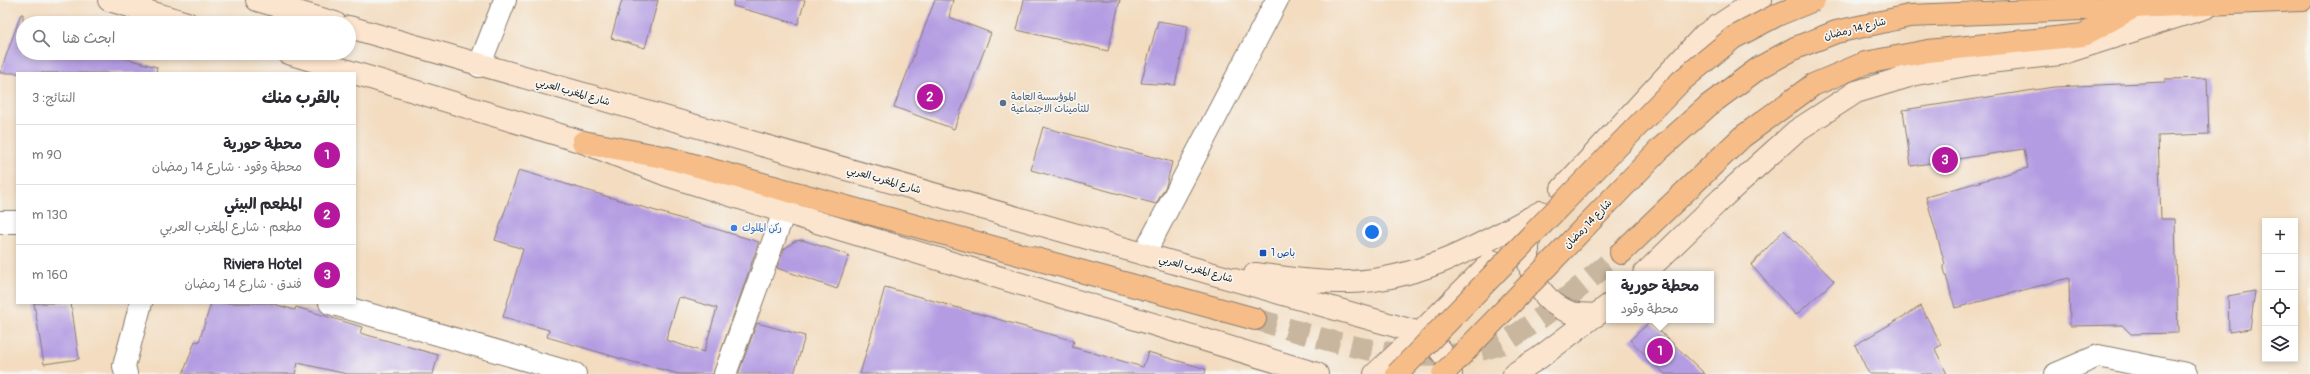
<!DOCTYPE html>
<html lang="ar">
<meta charset="utf-8">
<style>
body{margin:0;font-family:Pangolin,"Playpen Sans Arabic",sans-serif;background:#f7f7f7;color:#2b2b33;direction:rtl}
.controls{position:absolute;right:12px;bottom:12px;display:grid;overflow:hidden;border-radius:0px;box-shadow:0 2px 6px #0003}
.controls button{width:36px;height:36px;display:grid;place-items:center;padding:0;border:0;border-bottom:1px solid #e1e1e2;background:#fff;color:#2b2b33;font:20px sans-serif}
.you{position:absolute;left:1372px;top:232px;width:14px;height:14px;margin:-10px;border:3px solid #fff;border-radius:50%;background:#1a73e8;box-shadow:0 0 0 6px #1a73e833}
.badge{display:grid;place-items:center;width:26px;height:26px;border-radius:50%;background:#b5179e;color:#fff;font-size:13px;font-weight:700}
.pin{position:absolute;translate:-50% -50%;border:2px solid #fff;box-shadow:0 1px 4px #0006}
.popup{position:absolute;left:1606px;top:271px;width:108px;height:52px;box-sizing:border-box;display:grid;place-content:center;border-radius:0px;background:#fff;filter:drop-shadow(0 1px 3px #0005);font-size:13px;white-space:nowrap;color:#7c7c81}
.popup b{font-size:15px;color:#2b2b33}
.popup::after{content:'';position:absolute;left:50%;top:100%;margin-left:-8px;border:8px solid transparent;border-top-color:#fff}
.list{margin:0;padding:0;list-style:none}
h2{display:flex;justify-content:space-between;align-items:center;height:52px;margin:0;padding:0 16px;font-size:17px}
h2 small{font-size:13px;font-weight:400;color:#7c7c81}
.list li{display:grid;grid-template-columns:26px 1fr auto;gap:12px;align-items:center;box-sizing:border-box;height:60px;padding:0 16px;border-top:1px solid #e1e1e2}
.list b{display:block;font-size:15px;white-space:nowrap}
.list p{margin:0;font-size:13px;white-space:nowrap;color:#7c7c81}
.list em{font-size:13px;font-style:normal;color:#7c7c81}
.icon{flex:none;width:22px;height:22px;fill:none;stroke:currentColor;stroke-width:2;stroke-linecap:round;stroke-linejoin:round}
.map{position:relative;flex:none;width:2310px;height:374px;overflow:hidden;direction:ltr}
.search{position:absolute;background:#fff;box-shadow:0 2px 6px #0003;left:16px;top:16px;width:340px;height:44px;display:flex;align-items:center;gap:10px;box-sizing:border-box;padding:0 14px;border-radius:22px;color:#7c7c81;font-size:15px}
.panel{position:absolute;background:#fff;box-shadow:0 2px 6px #0003;left:16px;top:72px;width:340px;height:232px;border-radius:0px;direction:rtl}
.map>svg:first-child{display:block}
.building{fill:#b49ce2;fill-rule:evenodd}
.lines{fill:none;stroke-linecap:round;stroke-linejoin:round}
.primary-tunnel{stroke:#c8b69e;stroke-width:22;stroke-dasharray:22 11;stroke-linecap:butt}
.minor-casing{stroke:#887c6e;stroke-width:24}
.secondary-casing{stroke:#887c6e;stroke-width:24}
.primary-casing{stroke:#887c6e;stroke-width:24}
.minor{stroke:#fff;stroke-width:22}
.secondary{stroke:#fce5cf;stroke-width:22}
.primary{stroke:#f7bd88;stroke-width:22}
.primary-bridge-casing{stroke:#887c6e;stroke-width:24;stroke-linecap:butt}
.primary-bridge{stroke:#f7bd88;stroke-width:22}
.service-dot{fill:#5c6f8a;stroke:#f6f6f2;stroke-width:1.5}
.shop-dot{fill:#3f7fe0;stroke:#f6f6f2;stroke-width:1.5}
.transit-dot{fill:#1a4fb4;stroke:#f6f6f2;stroke-width:1.5}
.labels{text-anchor:middle;dominant-baseline:central;stroke-width:3.5;stroke-linejoin:round;paint-order:stroke}
.street-label{font-size:10px;fill:#1c1c1c;stroke:#f6f6f2}
.service-label{font-size:10px;fill:#4e5e75;stroke:#f6f6f2;text-anchor:start}
.shop-label{font-size:10px;fill:#366cbe;stroke:#f6f6f2;text-anchor:start}
.transit-label{font-size:10px;fill:#164399;stroke:#f6f6f2;text-anchor:start}
</style>
<div class="map">
<svg width="2310" height="374" viewBox="0 0 2310 374">
<rect width="100%" height="100%" fill="#f6f6f2"/>
<filter id="ink" filterUnits="userSpaceOnUse"><feTurbulence type="fractalNoise" baseFrequency=".025" numOctaves="2"/><feDisplacementMap in="SourceGraphic" scale="8" xChannelSelector="R" yChannelSelector="G"/><feConvolveMatrix kernelMatrix="1 2 1 2 8 2 1 2 1" color-interpolation-filters="sRGB"/></filter>
<filter id="wash" filterUnits="userSpaceOnUse"><feTurbulence type="fractalNoise" baseFrequency=".012" numOctaves="4" result="noise"/><feDisplacementMap in="SourceGraphic" scale="16" xChannelSelector="R" yChannelSelector="G"/><feGaussianBlur stdDeviation="0.9" result="paint"/><feColorMatrix in="noise" values="0 0 0 0 0 0 0 0 0 0 0 0 0 0 0 0 0 1.4 0 .05"/><feComposite in="paint" operator="in"/></filter>
<g filter="url(#wash)">
<rect width="100%" height="100%" fill="#f3dcbf"/>
<g id="blocks">
<g class="building">
<polygon points="622,0 658,0 645,48 611,38"/>
<polygon points="734,0 805,0 798,24 733,6"/>
<polygon points="935,0 953,0 949,17 991,33 954,129 894,107"/>
<polygon points="1024,0 1120,0 1108,51 1017,30"/>
<polygon points="21,14 23,14 23,53 105,53 157,67 156,73 0,73"/>
<polygon points="1158,21 1188,26 1175,85 1141,83"/>
<polygon points="2207,78 2209,134 2158,136 2161,219 2175,219 2178,333 2131,334 2122,325 2070,326 2069,278 1955,308 1943,265 1945,264 1926,197 2028,168 2024,149 1911,166 1903,110 2054,87 2165,82 2165,79"/>
<polygon points="1043,127 1172,162 1166,186 1156,204 1031,170"/>
<path d="M519,170L759,242L713,374H679L629,361L547,337L549,330L503,317L523,249L495,240ZM679,297L717,308L704,352L666,340Z"/>
<polygon points="1784,230 1834,281 1796,315 1751,265"/>
<polygon points="802,240 849,255 837,289 777,268 784,249 795,241"/>
<polygon points="885,287 1074,341 1072,347 1143,367 1148,352 1206,369 1205,374 860,374"/>
<polygon points="2255,291 2250,329 2229,332 2228,296"/>
<polygon points="34,303 71,303 79,359 44,364"/>
<polygon points="211,303 270,303 295,310 296,307 362,327 360,333 438,355 433,374 347,374 298,363 295,374 183,374 195,341 199,342"/>
<polygon points="1921,306 1941,345 1935,349 1947,374 1869,374 1855,345"/>
<polygon points="1650,322 1705,374 1665,374 1630,340"/>
<polygon points="757,323 805,336 794,374 738,374"/>
</g>
</g>
</g>
<g filter="url(#ink)">
<use href="#blocks" fill-opacity="0" stroke="#887c6e" stroke-width="1"/>
<g class="lines">
<path class="primary-tunnel" d="M1255,319C1335,342 1421,374 1503,343C1511,339 1518,333 1526,328C1559,306 1590,278 1621,253"/>
<defs>
<g id="minor">
<polyline points="479,66 505,0"/>
<polyline points="0,222 17,222"/>
<polyline points="1144,254 1277,0"/>
<polyline points="330,303 575,374"/>
<polyline points="126,374 124,366 141,303"/>
<polyline points="725,374 784,212"/>
<polyline points="2056,374 2098,356 2186,374"/>
</g>
<g id="secondary">
<polyline points="109,0 187,23"/>
<polyline points="257,0 335,23"/>
<path d="M349,27L1420,333C1435,344 1448,354 1451,374"/>
<polyline points="288,53 583,142 667,175 784,212 1317,374"/>
<polyline points="1562,189 1704,35 1748,6 1761,0"/>
<path d="M1534,226C1517,258 1537,302 1572,313C1580,315 1589,314 1597,315"/>
<path d="M1255,274C1286,278 1317,283 1349,282C1420,280 1480,245 1541,212"/>
<polyline points="1644,274 1721,199 1796,131 1856,92 1916,74 1972,64 2060,54 2207,7"/>
<polyline points="1375,374 1420,333 1492,261"/>
<polyline points="1514,374 1539,358 1609,305"/>
</g>
<g id="primary">
<polyline points="1909,16 2302,0"/>
<polyline points="583,142 668,158 1255,319"/>
<polyline points="1621,253 1742,137 1813,85 1865,63 1928,51 2083,35 2132,8"/>
</g>
</defs>
<use href="#minor" class="minor-casing"/>
<use href="#secondary" class="secondary-casing"/>
<use href="#primary" class="primary-casing"/>
<use href="#minor" class="minor"/>
<use href="#secondary" class="secondary"/>
<use href="#primary" class="primary"/>
<defs>
<g id="primary-bridge">
<polyline points="1397,374 1680,82 1733,38 1777,15 1814,0"/>
<polyline points="1443,374 1659,150 1709,105 1759,68 1795,48 1836,32 1909,16"/>
</g>
</defs>
<use href="#primary-bridge" class="primary-bridge-casing"/>
<use href="#primary-bridge" class="primary-bridge"/>
</g>
</g>
<circle class="service-dot" cx="1003" cy="103" r="4"/>
<circle class="shop-dot" cx="734" cy="228" r="4"/>
<rect class="transit-dot" x="1259" y="249" width="8" height="8" rx="2"/>
<g class="labels">
<g class="street-label">
<text transform="translate(1855 29) rotate(-14)">شارع 14 رمضان</text>
<text transform="translate(573 92) rotate(16)">شارع المغرب العربي</text>
<text transform="translate(884 180) rotate(16)">شارع المغرب العربي</text>
<text transform="translate(1588 224) rotate(-46)">شارع 14 رمضان</text>
<text transform="translate(1196 269) rotate(16)">شارع المغرب العربي</text>
</g>
<g class="service-label">
<text x="1011" y="97">الموؤسسة العامة<tspan x="1011" dy="12">للتأمينات الاجتماعية</tspan></text>
</g>
<g class="shop-label">
<text x="742" y="228">ركن الملوك</text>
</g>
<g class="transit-label">
<text x="1271" y="253">باص 1</text>
</g>
</g>
</svg>
<div class="controls">
<button>+</button>
<button>−</button>
<button><svg class="icon" aria-label="locate" viewBox="0 0 24 24"><circle cx="12" cy="12" r="6"/><path d="M12 2v4M12 18v4M2 12h4M18 12h4"/></svg></button>
<button><svg class="icon" aria-label="layers" viewBox="0 0 24 24"><path d="M12 4l9 5-9 5-9-5zM3 14l9 5 9-5"/></svg></button>
</div>
<div class="you"></div>
<div class="pin badge" style="left:1660px;top:351px">1</div>
<div class="popup"><b>محطة حورية</b>محطة وقود</div>
<div class="pin badge" style="left:930px;top:97px">2</div>
<div class="pin badge" style="left:1945px;top:160px">3</div>
<div class="search"><svg class="icon" aria-label="search" viewBox="0 0 24 24"><circle cx="10" cy="10" r="6"/><path d="M15 15l6 6"/></svg>ابحث هنا</div>
<section class="panel">
<h2>بالقرب منك<small>النتائج: 3</small></h2>
<ul class="list">
<li><span class="badge">1</span><div><b>محطة حورية</b><p>محطة وقود · شارع 14 رمضان</p></div><em>90 m</em></li>
<li><span class="badge">2</span><div><b>المطعم البيئي</b><p>مطعم · شارع المغرب العربي</p></div><em>130 m</em></li>
<li><span class="badge">3</span><div><b>Riviera Hotel</b><p>فندق · شارع 14 رمضان</p></div><em>160 m</em></li>
</ul>
</section>
</div>
